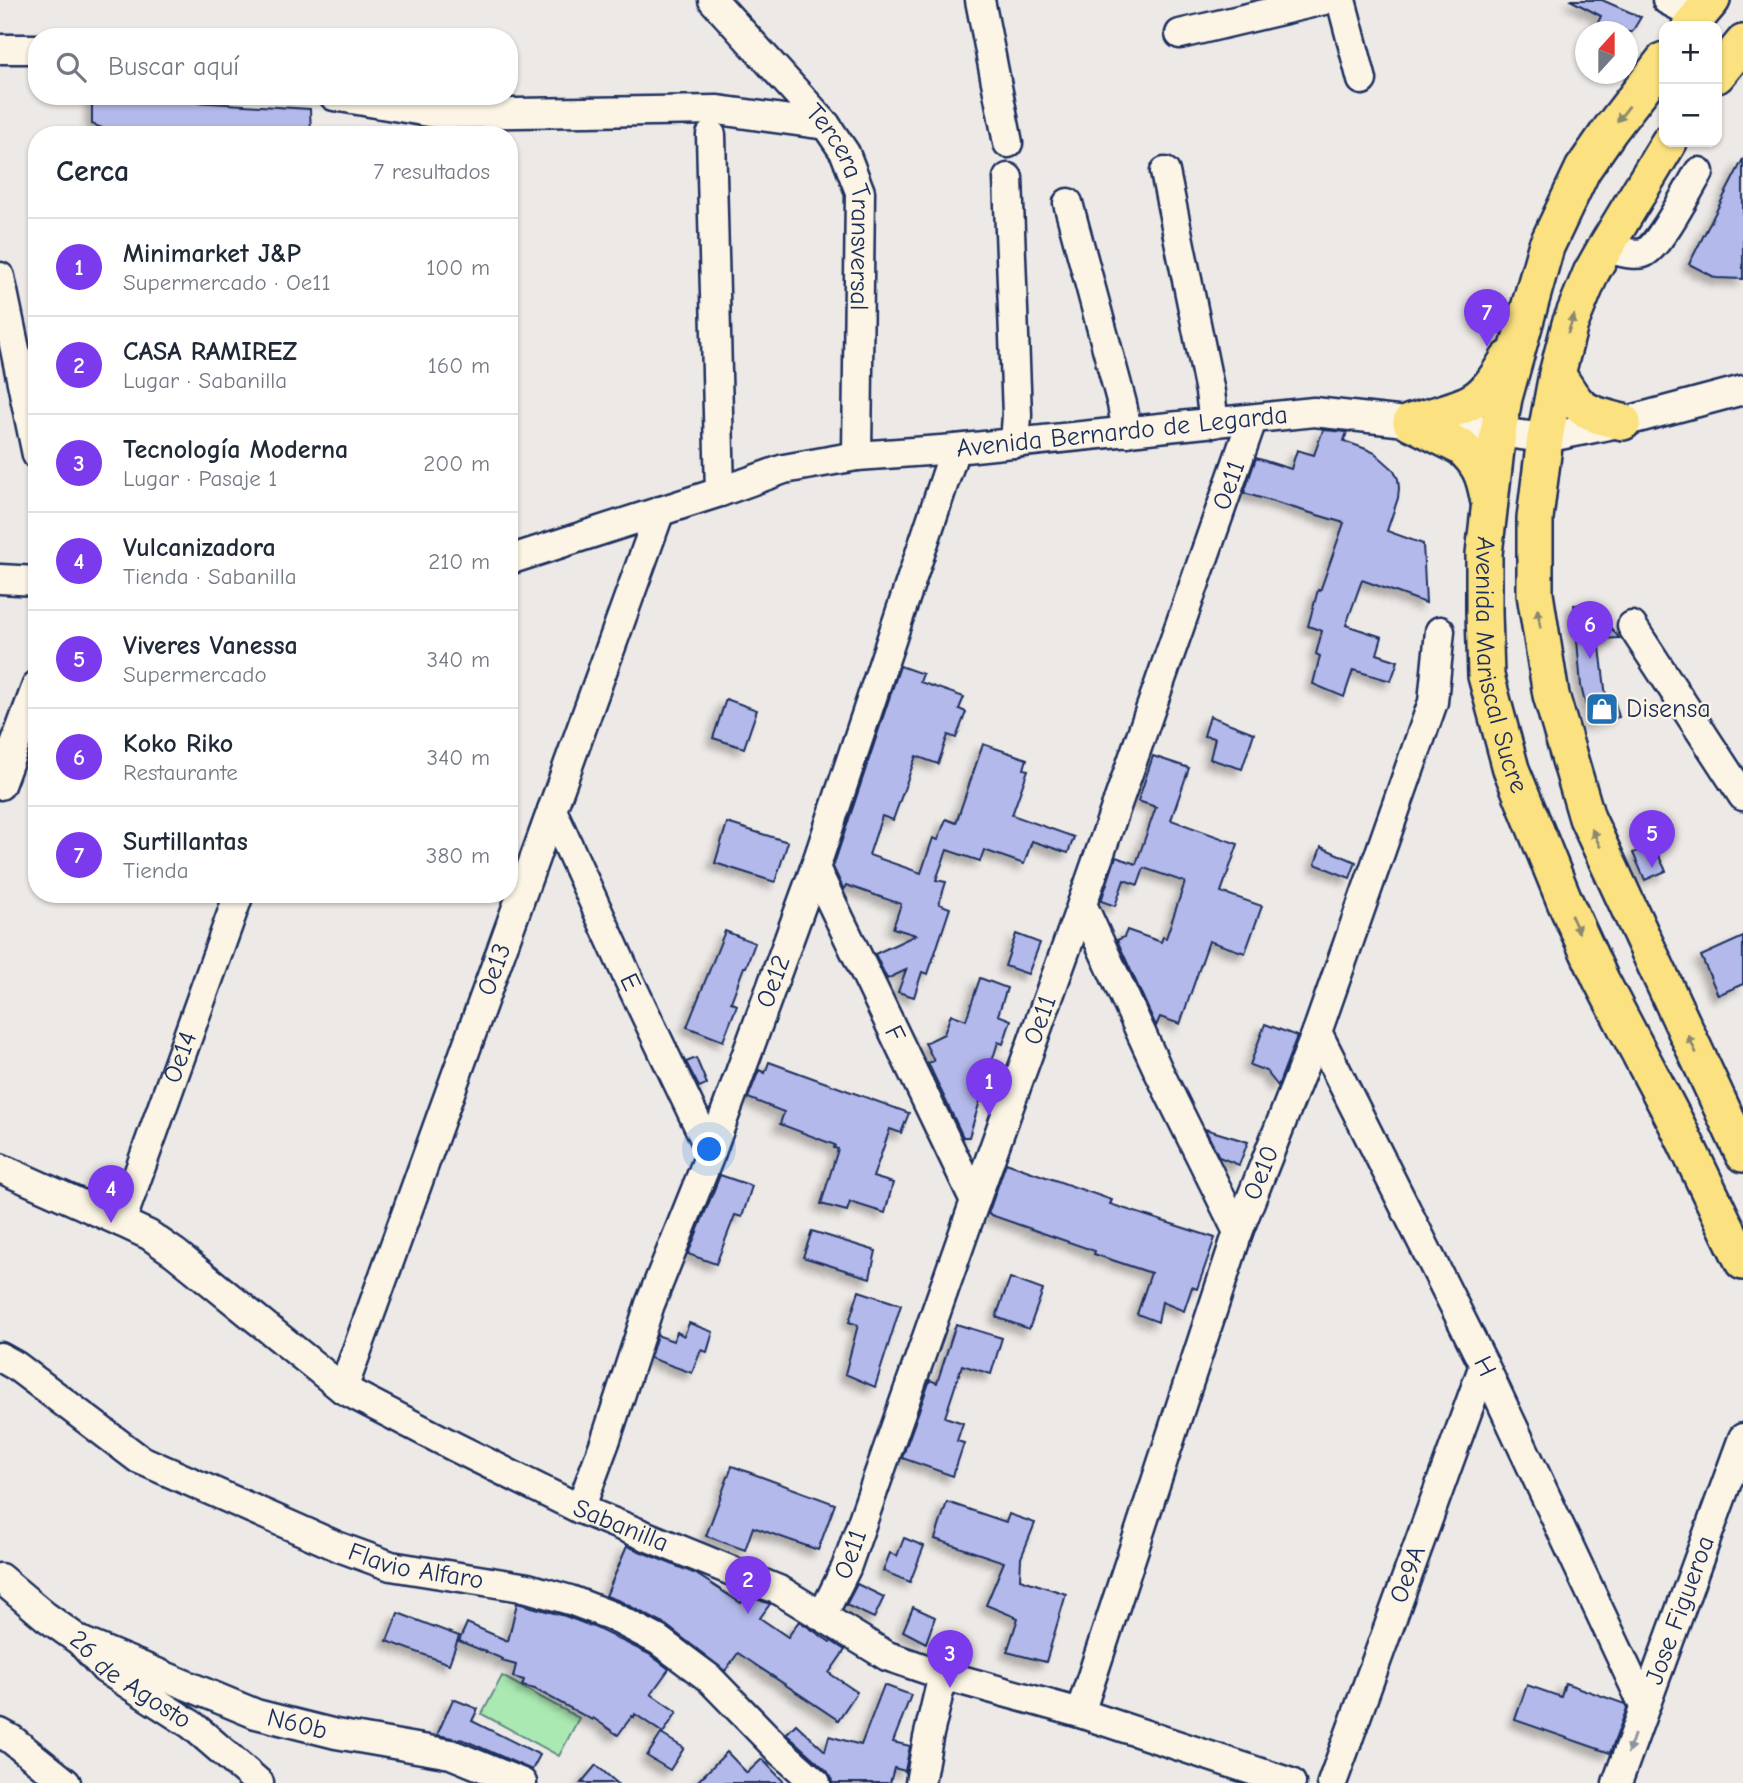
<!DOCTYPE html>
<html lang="es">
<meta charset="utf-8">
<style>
body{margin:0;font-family:"Comic Neue",sans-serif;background:#f2f2f3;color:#1f2937}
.controls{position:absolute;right:21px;top:21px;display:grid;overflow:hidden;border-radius:14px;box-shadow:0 2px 5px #0004}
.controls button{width:63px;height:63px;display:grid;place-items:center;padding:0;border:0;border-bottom:2px solid #e0e1e3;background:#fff;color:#1f2937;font:35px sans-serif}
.compass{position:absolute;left:1575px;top:21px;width:63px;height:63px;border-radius:50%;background:#fff;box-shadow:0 2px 5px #0004;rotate:21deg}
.you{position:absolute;left:710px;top:1150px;width:24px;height:24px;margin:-18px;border:5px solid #fff;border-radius:50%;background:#1a73e8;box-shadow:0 0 0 10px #1a73e833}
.badge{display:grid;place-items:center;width:46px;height:46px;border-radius:50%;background:#7c3aed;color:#fff;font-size:23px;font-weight:700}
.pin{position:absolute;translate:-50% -58px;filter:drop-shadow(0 2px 4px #0008)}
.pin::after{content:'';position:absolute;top:37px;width:24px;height:21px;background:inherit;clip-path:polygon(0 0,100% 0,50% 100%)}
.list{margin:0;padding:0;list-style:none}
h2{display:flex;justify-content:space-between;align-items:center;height:91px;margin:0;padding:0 28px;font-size:30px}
h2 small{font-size:23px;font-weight:400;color:#747a83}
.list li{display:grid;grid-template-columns:46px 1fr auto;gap:21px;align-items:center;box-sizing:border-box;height:98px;padding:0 28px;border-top:2px solid #e0e1e3}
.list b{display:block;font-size:26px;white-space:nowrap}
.list p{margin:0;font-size:23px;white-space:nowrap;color:#747a83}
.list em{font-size:23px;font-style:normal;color:#747a83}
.icon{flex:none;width:38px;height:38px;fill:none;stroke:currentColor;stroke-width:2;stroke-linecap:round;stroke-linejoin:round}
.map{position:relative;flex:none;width:1743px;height:1783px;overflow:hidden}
.search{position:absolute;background:#fff;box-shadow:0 2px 5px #0004;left:28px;top:28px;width:490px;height:77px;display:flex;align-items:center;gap:18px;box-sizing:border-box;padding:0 24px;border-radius:28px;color:#747a83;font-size:26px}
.panel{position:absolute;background:#fff;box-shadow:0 2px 5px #0004;left:28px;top:126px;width:490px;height:777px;border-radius:28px}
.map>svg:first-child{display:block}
.green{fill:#aae9b1;stroke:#628c88;stroke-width:2}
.building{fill:#b3b9ea;stroke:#1b2f5e;stroke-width:2;filter:url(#shadow)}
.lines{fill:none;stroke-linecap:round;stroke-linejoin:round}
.minor-casing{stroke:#1b2f5e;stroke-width:33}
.major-casing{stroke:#1b2f5e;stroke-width:40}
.minor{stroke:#fcf5e5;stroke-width:28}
.major{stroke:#fbe180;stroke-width:35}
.oneway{fill:#8b886f}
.oneway2{fill:#8c92a2}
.labels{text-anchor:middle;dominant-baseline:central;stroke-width:5;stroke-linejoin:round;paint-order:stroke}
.street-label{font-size:26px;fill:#1b2f5e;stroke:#fcf5e5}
.poi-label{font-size:26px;fill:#1b2f5e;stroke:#fcf5e5;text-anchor:start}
</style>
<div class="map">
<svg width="1743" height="1783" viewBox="0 0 1743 1783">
<defs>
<filter id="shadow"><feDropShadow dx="-6" dy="6" stdDeviation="3.5" flood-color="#0004"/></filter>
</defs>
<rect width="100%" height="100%" fill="#ede9e6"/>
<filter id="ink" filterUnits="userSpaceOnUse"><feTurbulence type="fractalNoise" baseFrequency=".0143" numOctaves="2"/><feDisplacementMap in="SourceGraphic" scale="14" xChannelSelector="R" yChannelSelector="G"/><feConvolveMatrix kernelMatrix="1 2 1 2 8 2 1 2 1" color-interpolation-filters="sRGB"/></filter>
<g filter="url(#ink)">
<polygon class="green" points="502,1676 579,1718 559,1756 482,1714"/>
<g class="building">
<polygon points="1570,0 1602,0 1641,17 1632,32 1594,32 1601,16"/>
<polygon points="92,96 310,109 311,135 102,135 102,128 92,124"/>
<polygon points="1743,159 1743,279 1716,278 1689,264"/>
<polygon points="1323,430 1347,432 1344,441 1366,449 1375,453 1394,470 1398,479 1399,488 1398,498 1387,531 1423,544 1426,603 1362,580 1346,625 1382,637 1377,654 1398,661 1391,681 1353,670 1344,697 1313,684 1320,656 1316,654 1322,631 1308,626 1318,590 1320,591 1344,523 1244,493 1256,458 1291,469 1297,450 1314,455"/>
<polygon points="1592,604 1619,638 1599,639 1606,697 1613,695 1619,717 1590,724 1581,686 1574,605"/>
<polygon points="900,666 923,674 920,682 964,697 959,709 966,712 956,738 948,735 938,764 916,756 893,820 882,816 869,855 921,873 933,838 938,840 946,819 956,823 983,744 1027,759 1024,769 1028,770 1012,815 1074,837 1068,853 1032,841 1024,864 984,850 980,861 947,850 936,880 946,882 939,904 950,908 928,974 922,972 914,997 898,992 906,970 887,979 875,954 916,935 893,928 901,904 846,885 844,890 833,867"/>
<polygon points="726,699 757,710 744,748 713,738"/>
<polygon points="1210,716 1254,733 1242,769 1210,759 1215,738 1204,736"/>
<polygon points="1153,756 1189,768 1171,820 1238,844 1221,892 1262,906 1245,953 1209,941 1180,1024 1160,1017 1156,1026 1117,940 1124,937 1127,930 1161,942 1163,937 1166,938 1185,882 1144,868 1138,885 1124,880 1115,906 1101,901 1116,857 1136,864 1156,807 1138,801"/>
<polygon points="727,823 788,842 775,882 715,863"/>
<polygon points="1653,844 1666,871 1645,880 1633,853"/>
<polygon points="1321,847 1356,862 1350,878 1315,864"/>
<polygon points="725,931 755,943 746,967 744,967 731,1002 737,1005 723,1041 687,1027"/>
<polygon points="1016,934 1040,943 1028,974 1005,966"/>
<polygon points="1743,937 1743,984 1718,995 1701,956"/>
<polygon points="980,978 1007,988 998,1015 1011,1020 1003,1044 998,1042 969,1137 963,1137 928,1063 934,1061 925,1043 944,1034 951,1014 966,1020"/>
<polygon points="1265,1024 1297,1036 1278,1086 1266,1071 1250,1065"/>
<polygon points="696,1058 707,1084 699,1087 686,1062"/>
<polygon points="769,1062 909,1113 901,1133 890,1129 873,1177 893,1183 885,1213 850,1202 847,1211 821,1204 838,1149 834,1148 835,1145 780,1124 784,1112 748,1098 759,1070 765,1073"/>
<polygon points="1205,1129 1248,1142 1239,1165 1219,1157"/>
<polygon points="1006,1163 1112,1200 1110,1204 1215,1238 1197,1289 1192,1287 1184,1311 1162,1302 1158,1322 1137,1314 1151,1273 1094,1254 1095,1251 988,1214"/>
<polygon points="720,1175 752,1186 742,1217 735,1215 716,1264 688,1254"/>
<polygon points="812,1231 876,1251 870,1278 803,1257"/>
<polygon points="1010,1278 1043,1290 1029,1329 996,1317"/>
<polygon points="859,1291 901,1305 875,1387 845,1374 858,1325 849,1322"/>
<polygon points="689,1323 713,1332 707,1352 701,1350 692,1373 650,1358 657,1335 673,1341 677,1332 684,1336"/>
<polygon points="956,1324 1002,1338 991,1374 962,1365 945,1417 963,1423 957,1441 964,1443 953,1476 902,1458 930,1380 937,1383"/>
<polygon points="732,1466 835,1504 818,1550 753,1527 745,1550 706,1536"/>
<polygon points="947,1502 1006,1522 1009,1514 1035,1523 1021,1558 1020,1579 1066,1594 1046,1662 1007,1652 1018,1618 986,1605 1004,1562 935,1539"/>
<polygon points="904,1538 924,1546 910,1582 883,1571 890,1553 897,1556"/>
<polygon points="627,1546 696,1574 741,1603 746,1595 770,1604 760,1618 788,1637 799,1621 830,1642 831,1641 845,1650 829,1673 857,1692 838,1720 738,1653 725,1671 666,1625 620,1601 606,1596"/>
<polygon points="857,1584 884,1597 874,1618 846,1605"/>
<polygon points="517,1603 565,1616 596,1628 649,1654 669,1669 651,1694 677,1712 663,1733 635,1714 634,1717 632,1716 618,1735 593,1718 592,1720 535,1689 522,1686 524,1680 513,1677 516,1665 502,1661 503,1659 459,1641 467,1623 508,1641"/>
<polygon points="913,1607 935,1617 926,1643 903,1631"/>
<polygon points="398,1613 459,1636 449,1664 387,1641"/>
<polygon points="1565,1683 1625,1704 1627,1708 1610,1753 1515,1720 1527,1685 1561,1697"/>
<polygon points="884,1685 911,1695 893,1742 910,1746 905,1771 894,1768 890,1783 832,1783 831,1777 827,1771 786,1734 796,1724 825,1751 829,1736 861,1745"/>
<polygon points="453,1699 478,1709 472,1721 540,1755 532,1770 464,1740 437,1735"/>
<polygon points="661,1734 684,1748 670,1770 647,1756"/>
<polygon points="727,1752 747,1773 762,1759 785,1783 696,1783"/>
<polygon points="596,1765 617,1783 581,1783"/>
</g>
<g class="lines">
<defs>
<g id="minor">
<path id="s1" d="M713,0L826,125L845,153L860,192L857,456"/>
<polyline points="980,0 1008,143"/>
<polyline points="1341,0 1362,80"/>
<polyline points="1667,0 1698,16"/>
<polyline points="1180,34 1324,0"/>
<polyline points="0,49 37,49"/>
<polyline points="334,96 441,114 718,110 826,125"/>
<polyline points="711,135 720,492"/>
<polyline points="1165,172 1210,392 1214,423"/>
<polyline points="1008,178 1017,415 1015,443"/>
<polyline points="1068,203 1122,404 1127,432"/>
<path d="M1605,248C1616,250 1632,256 1643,253C1658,249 1689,188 1699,172"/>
<polyline points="0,277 37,455"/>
<path id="s2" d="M509,560L720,492L784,469L857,456L955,449L1314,412L1498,432L1545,438L1623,422L1743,390"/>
<polyline points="0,579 37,581"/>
<polyline points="1632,626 1743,796"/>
<polyline points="0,785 37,685"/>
<path id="s3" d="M552,810L629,980L711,1152"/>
<path id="s4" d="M815,868L975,1201"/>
<polyline points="1082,904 1158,1070 1238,1232"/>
<path id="s5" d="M1317,1032L1484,1365L1644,1706"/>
<path id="s6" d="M0,1168L121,1222L149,1235L175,1253L343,1389L455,1447L580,1509L781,1591L887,1656L943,1675L1080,1713L1291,1783"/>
<path id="s7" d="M121,1222L239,894"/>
<path id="s8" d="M0,1357L16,1366L139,1459L339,1547L391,1566L528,1588L570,1600L612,1616L658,1640L709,1678L781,1752L816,1783"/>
<path id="s9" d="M343,1389L660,511"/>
<path id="s10" d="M580,1509L606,1439L650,1304L711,1152L815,868L955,449"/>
<path id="s11" d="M0,1578L45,1616L80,1641L105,1669L192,1725L259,1783"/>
<path id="s12" d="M822,1616L846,1568L975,1201L1082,904L1252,420"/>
<path id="s13" d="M80,1641L256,1714L336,1734L451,1754L522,1783"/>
<path id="s14" d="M1080,1713L1238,1232L1317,1032L1433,702L1440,631"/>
<polyline points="0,1733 11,1739 66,1783"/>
<polyline points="920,1783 928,1738 943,1675"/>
<path id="s15" d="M1332,1783L1484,1365"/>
<path id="s16" d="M1617,1783L1743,1438"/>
</g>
<g id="major">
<polyline points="1690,26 1712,0"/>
<path id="s17" d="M1664,60L1610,130L1583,169L1546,247L1504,398L1498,432L1484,554V612L1486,676L1511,769L1565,902L1601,980L1677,1125L1743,1262"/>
<polyline points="1717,75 1743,43"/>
<polyline points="1669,142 1605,248 1591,273 1570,324 1557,374 1545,438 1535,518 1535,594 1551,695 1587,818 1743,1154"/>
<path d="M1557,374C1580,410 1580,412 1623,422"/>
<path d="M1411,422C1430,416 1454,411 1471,402C1487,394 1499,374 1508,359"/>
<path d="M1411,422L1461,447C1479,463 1484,475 1488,498"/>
</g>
</defs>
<use href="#minor" class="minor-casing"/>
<use href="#major" class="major-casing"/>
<use href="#minor" class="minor"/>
<use href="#major" class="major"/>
</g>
<defs><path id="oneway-solid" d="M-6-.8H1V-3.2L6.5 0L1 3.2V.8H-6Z" transform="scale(1.75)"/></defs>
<g class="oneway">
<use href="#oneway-solid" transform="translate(1623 114) rotate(128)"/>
<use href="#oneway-solid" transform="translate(1571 324) rotate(-71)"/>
<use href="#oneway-solid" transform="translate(1539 618) rotate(-99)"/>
<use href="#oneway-solid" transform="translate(1596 838) rotate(-115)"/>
<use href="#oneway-solid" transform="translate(1575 924) rotate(65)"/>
<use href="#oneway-solid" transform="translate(1692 1044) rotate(-115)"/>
</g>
<use class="oneway2" href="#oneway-solid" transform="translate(1631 1744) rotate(109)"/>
</g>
<defs>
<symbol id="shop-square" viewBox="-11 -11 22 22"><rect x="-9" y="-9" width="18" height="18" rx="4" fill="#1f6fb2" stroke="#fcf5e5"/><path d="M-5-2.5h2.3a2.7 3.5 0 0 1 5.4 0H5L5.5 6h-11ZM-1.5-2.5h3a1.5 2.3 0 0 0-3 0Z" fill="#fff"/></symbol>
</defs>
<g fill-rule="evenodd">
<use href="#shop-square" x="1583" y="690" width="38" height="38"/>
</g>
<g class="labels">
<g class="street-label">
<text stroke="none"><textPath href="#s1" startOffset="254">Tercera Transversal</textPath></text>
<text stroke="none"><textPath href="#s2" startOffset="630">Avenida Bernardo de Legarda</textPath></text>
<text stroke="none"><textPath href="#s12" startOffset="1202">Oe11</textPath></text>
<text stroke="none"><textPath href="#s17" startOffset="649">Avenida Mariscal Sucre</textPath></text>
<text stroke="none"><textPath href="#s9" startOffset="446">Oe13</textPath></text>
<text stroke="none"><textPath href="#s10" startOffset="562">Oe12</textPath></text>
<text stroke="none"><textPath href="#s3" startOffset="189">E</textPath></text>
<text stroke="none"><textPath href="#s12" startOffset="635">Oe11</textPath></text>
<text stroke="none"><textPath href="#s4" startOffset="184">F</textPath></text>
<text stroke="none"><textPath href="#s7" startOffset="175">Oe14</textPath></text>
<text stroke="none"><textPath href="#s14" startOffset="570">Oe10</textPath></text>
<text stroke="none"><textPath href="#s5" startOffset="374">H</textPath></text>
<text stroke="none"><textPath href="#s6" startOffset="721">Sabanilla</textPath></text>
<text stroke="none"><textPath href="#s12" startOffset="68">Oe11</textPath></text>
<text stroke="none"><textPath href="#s8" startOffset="471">Flavio Alfaro</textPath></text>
<text stroke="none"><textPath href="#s15" startOffset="222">Oe9A</textPath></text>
<text stroke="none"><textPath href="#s16" startOffset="184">Jose Figueroa</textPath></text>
<text stroke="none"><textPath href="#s11" startOffset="166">26 de Agosto</textPath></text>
<text stroke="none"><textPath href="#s13" startOffset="233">N60b</textPath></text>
</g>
<g class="poi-label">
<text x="1626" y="709">Disensa</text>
</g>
</g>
</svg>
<div class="controls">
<button>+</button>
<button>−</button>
</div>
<svg class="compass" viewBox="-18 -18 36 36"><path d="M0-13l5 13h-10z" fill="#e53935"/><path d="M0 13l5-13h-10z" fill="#747a83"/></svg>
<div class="you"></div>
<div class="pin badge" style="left:989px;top:1116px">1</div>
<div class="pin badge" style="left:748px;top:1614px">2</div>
<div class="pin badge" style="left:950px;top:1688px">3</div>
<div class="pin badge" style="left:111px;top:1223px">4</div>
<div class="pin badge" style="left:1652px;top:868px">5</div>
<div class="pin badge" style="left:1590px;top:659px">6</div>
<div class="pin badge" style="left:1487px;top:347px">7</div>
<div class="search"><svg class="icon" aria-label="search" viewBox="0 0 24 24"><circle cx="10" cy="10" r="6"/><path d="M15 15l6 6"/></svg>Buscar aquí</div>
<section class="panel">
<h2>Cerca<small>7 resultados</small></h2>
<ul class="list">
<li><span class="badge">1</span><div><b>Minimarket J&amp;P</b><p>Supermercado · Oe11</p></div><em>100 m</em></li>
<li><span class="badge">2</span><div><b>CASA RAMIREZ</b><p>Lugar · Sabanilla</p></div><em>160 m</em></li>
<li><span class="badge">3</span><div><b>Tecnología Moderna</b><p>Lugar · Pasaje 1</p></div><em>200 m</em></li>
<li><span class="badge">4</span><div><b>Vulcanizadora</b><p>Tienda · Sabanilla</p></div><em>210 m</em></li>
<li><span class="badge">5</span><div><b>Viveres Vanessa</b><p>Supermercado</p></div><em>340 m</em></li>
<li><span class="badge">6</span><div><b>Koko Riko</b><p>Restaurante</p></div><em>340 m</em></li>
<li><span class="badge">7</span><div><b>Surtillantas</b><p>Tienda</p></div><em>380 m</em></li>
</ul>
</section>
</div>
